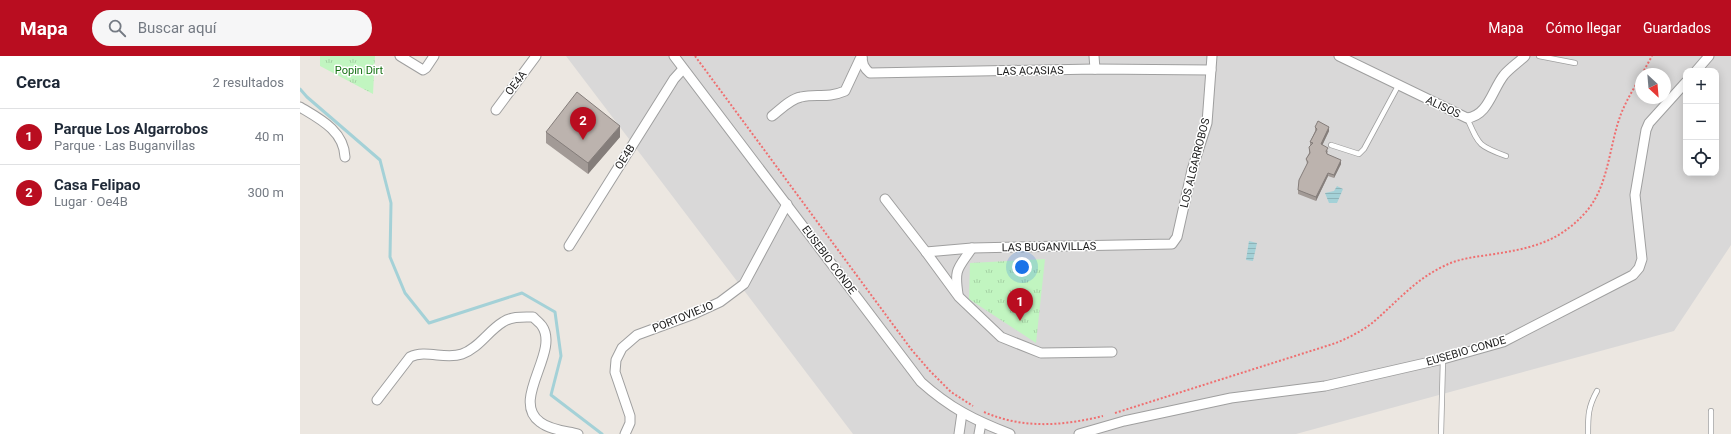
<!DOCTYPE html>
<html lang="es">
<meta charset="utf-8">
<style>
body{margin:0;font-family:Roboto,sans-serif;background:#f6f6f7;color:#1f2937}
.controls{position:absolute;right:12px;top:12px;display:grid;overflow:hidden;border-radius:8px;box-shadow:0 2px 10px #0003}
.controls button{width:36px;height:36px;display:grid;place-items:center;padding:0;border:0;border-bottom:1px solid #e0e1e3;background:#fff;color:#1f2937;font:20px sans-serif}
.compass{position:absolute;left:1335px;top:12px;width:36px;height:36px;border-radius:50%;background:#fff;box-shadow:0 2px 10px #0003;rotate:154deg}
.you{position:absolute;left:722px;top:211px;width:14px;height:14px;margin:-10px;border:3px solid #fff;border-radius:50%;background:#1a73e8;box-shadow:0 0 0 6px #1a73e833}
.badge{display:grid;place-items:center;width:26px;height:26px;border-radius:50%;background:#b90d20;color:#fff;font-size:13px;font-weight:700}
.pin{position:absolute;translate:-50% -33px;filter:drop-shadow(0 1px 2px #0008)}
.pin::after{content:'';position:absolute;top:21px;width:14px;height:12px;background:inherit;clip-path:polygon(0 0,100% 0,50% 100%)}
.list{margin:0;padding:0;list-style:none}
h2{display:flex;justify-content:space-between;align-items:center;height:52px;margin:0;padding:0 16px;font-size:17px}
h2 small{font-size:13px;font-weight:400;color:#747a83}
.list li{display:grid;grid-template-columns:26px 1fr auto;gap:12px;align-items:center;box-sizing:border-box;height:56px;padding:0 16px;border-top:1px solid #e0e1e3}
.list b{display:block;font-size:15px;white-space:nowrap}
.list p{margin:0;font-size:13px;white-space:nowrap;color:#747a83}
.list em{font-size:13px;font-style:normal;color:#747a83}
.icon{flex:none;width:22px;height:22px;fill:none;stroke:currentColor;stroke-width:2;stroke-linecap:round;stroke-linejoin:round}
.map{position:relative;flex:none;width:1431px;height:378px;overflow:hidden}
header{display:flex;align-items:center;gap:24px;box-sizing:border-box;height:56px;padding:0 20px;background:#b90d20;color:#fff}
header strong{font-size:19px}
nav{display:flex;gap:22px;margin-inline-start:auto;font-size:14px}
.search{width:280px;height:36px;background:#f6f6f7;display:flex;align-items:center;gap:10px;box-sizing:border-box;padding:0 14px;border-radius:22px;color:#747a83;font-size:15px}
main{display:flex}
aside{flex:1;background:#fff}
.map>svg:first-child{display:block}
.residential{fill:#d9d8d8;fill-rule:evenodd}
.park{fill:url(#park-tufts)}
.water{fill:url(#water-rules)}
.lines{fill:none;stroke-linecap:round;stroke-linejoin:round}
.stream{stroke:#a4d1d7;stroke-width:3}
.lane-casing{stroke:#9f9f9f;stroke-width:6}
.street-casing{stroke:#9f9f9f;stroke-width:11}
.path{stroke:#ef6f70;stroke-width:2;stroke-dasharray:2 2;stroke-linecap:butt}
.lane{stroke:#fff;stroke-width:4.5}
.street{stroke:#fff;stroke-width:9}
.wall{fill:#a29a96}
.shaded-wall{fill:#847d7a}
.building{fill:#bcb3ae;stroke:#847d7a}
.labels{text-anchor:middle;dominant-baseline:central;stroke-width:3;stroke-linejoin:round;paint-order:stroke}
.park-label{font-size:11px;fill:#147012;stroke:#fff}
.street-label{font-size:11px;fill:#1b1b1b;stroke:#fff}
</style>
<header>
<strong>Mapa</strong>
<div class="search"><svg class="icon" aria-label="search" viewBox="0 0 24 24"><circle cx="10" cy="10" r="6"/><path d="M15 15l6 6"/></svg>Buscar aquí</div>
<nav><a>Mapa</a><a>Cómo llegar</a><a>Guardados</a></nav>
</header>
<main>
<aside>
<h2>Cerca<small>2 resultados</small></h2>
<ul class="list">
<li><span class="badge">1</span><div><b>Parque Los Algarrobos</b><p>Parque · Las Buganvillas</p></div><em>40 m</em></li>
<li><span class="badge">2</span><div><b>Casa Felipao</b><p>Lugar · Oe4B</p></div><em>300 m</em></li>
</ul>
</aside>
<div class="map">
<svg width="1431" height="378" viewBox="0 0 1431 378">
<defs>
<pattern id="park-tufts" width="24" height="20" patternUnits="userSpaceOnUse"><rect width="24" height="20" fill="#c1f5c0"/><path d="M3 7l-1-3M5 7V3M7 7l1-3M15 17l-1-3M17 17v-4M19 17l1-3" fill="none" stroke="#a5d1a4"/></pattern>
<pattern id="water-rules" width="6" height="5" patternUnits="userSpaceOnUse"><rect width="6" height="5" fill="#a4d1d7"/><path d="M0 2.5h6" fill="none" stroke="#8db3b8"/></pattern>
</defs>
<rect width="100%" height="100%" fill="#ece7e1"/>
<path class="residential" d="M266,0H1431V189L1374,275L996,378H553ZM1386,15H1416V117H1386ZM1341,18H1365V42H1341Z"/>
<g class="park">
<polygon points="20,0 75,0 73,38 20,10"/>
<polygon points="745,203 736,287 669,243 670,207"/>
</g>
<g class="water">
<polygon points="1037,130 1043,133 1037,147 1029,147 1025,137 1034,135"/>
<polygon points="949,185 957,187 953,205 946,204"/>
</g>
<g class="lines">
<polyline class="stream" points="0,33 7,41 80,104 91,147 90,201 105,237 129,267 222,237 255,256 261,300 251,339 302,378"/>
<defs>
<g id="lane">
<polyline points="1239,0 1275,7"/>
<path d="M1167,62C1179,89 1178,90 1206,100"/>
<polyline points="1031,89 1059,98 1064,93 1098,30"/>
<polyline points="1141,378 1143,303"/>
<path d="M1288,378C1288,360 1288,351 1297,335"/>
<polyline points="1411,378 1411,355"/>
</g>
<g id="street">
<polyline points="100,0 123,14 126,12 134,0"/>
<path d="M374,0L621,326C650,352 674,364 710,378"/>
<path d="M562,0C562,8 564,12 570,17L795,13L911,14"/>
<polyline points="794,0 795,13"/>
<path d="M1039,0L1167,62C1188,60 1192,34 1204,19C1210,12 1219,6 1225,0"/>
<polyline points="1396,15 1409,0"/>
<path d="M0,51C20,63 44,75 45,101"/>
<polyline points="196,54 236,0"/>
<path d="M472,60C480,54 490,43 501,41C518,37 526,43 545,35L560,3L562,2"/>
<polyline points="585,143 626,196 659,241 701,281 741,297 812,296"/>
<polyline points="269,190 374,23 383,13"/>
<polyline points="626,196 672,192 872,188 877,181 892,114 907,67 912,0"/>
<path d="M658,238C654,212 658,213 672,192"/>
<path d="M77,344L110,301C126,293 145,304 162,298C179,292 188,275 203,266C212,260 223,261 233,261C236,264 240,267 242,270C260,296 210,344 240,366C250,374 266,375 278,378"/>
<polyline points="325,378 330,367 330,360 315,316 316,304 322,292 337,279 394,258 420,246 444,228 487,148"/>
<polyline points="659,378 662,357"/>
<polyline points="679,378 681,367"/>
<polyline points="779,378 824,365 931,342 1025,330 1143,303 1203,286 1333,219 1339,212 1342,203 1335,139 1346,74 1349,67 1386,26"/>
</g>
</defs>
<use href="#lane" class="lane-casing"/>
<use href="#street" class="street-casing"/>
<g class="path">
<polyline points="395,0 611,293 629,314 651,336 673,350"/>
<polyline points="1342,18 1352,0"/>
<path d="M684,356C723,373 762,370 803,360"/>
<path d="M815,357L1036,287C1048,282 1060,276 1071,268C1095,248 1114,224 1144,210C1158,203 1173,201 1188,199C1227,193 1257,188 1285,157C1309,131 1309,89 1321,58C1326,45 1334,32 1341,20"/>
</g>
<use href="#lane" class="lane"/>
<use href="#street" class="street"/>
</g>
<g class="wall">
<polygon points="1015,71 1029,75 1022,89 1028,95 1027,98 1041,108 1034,122 1028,120 1016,145 998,138 998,134 1007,108 1006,103 1009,97 1010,90 1010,86 1015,75"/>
<polygon points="246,76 320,81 288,118 246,87"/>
</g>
<g class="shaded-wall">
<polygon points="320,70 320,81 288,118 288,107"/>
<polygon points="1029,71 1029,75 1021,92 1021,88"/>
<polygon points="1041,104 1041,108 1034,122 1034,119"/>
<polygon points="1028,117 1028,120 1016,145 1016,141"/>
</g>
<g class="building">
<polygon points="277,36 320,70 288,107 246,76"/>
<polygon points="1018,65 1029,71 1021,88 1028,92 1026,95 1027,98 1041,104 1034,119 1028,117 1016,141 998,134 999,124 1008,106 1006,103 1010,97 1009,91 1013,87 1010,86 1017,73 1015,71"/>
</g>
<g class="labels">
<g class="park-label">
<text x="59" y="14">Popin Dirt</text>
</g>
<g class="street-label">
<text transform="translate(730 15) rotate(-1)">LAS ACASIAS</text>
<text transform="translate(216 27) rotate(-53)">OE4A</text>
<text transform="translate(1143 51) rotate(25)">ALISOS</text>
<text transform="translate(325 101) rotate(-58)">OE4B</text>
<text transform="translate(895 107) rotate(-76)">LOS ALGARROBOS</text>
<text transform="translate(749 191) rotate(-1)">LAS BUGANVILLAS</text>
<text transform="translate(529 204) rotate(53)">EUSEBIO CONDE</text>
<text transform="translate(383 261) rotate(-22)">PORTOVIEJO</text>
<text transform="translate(1166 295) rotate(-16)">EUSEBIO CONDE</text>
</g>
</g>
</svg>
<div class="controls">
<button>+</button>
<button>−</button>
<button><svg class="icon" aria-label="locate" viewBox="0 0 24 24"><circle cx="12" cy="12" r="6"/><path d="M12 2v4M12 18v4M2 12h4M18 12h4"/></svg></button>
</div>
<svg class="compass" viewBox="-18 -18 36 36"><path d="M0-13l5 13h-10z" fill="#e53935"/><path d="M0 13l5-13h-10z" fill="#747a83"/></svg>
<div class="you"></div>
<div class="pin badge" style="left:720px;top:265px">1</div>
<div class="pin badge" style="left:283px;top:84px">2</div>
</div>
</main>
